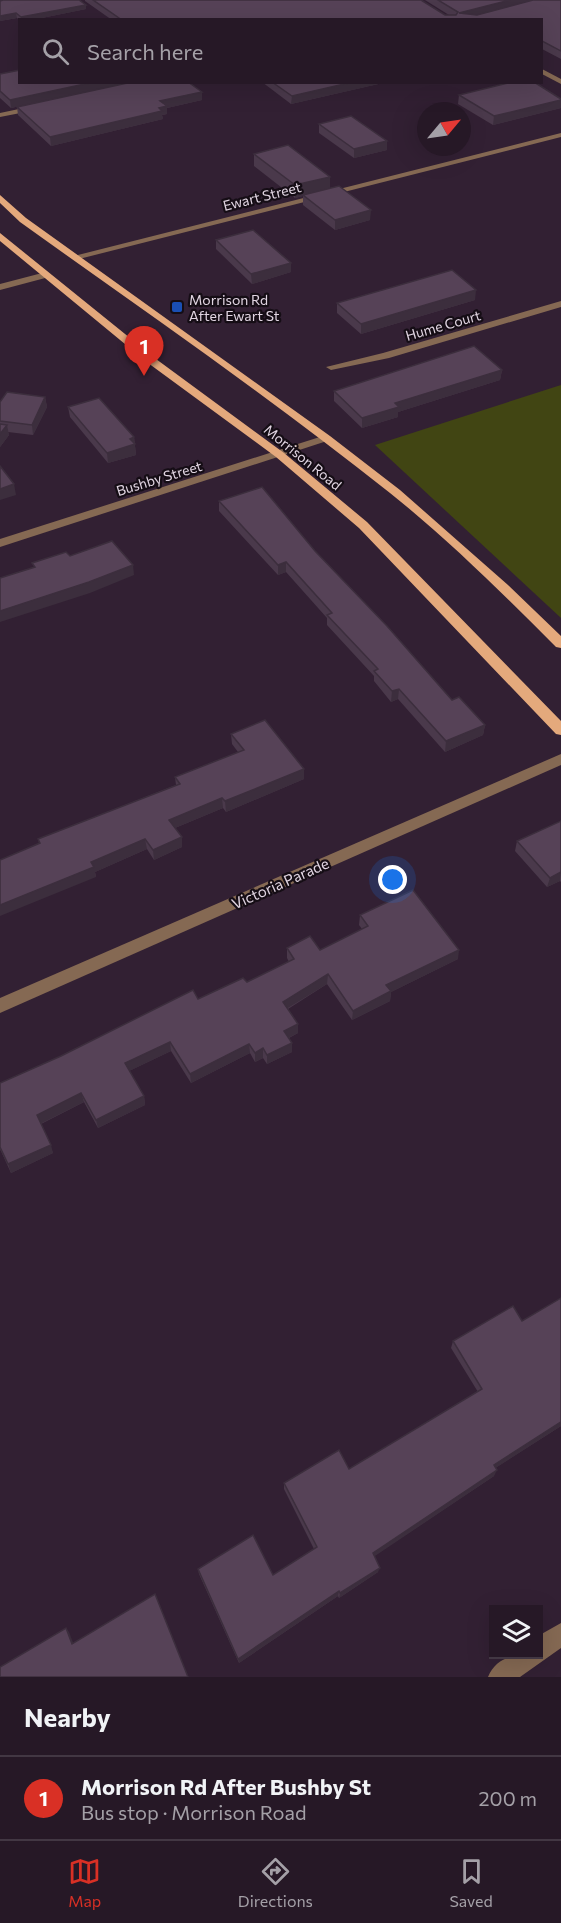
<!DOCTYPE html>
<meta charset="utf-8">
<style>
body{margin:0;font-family:Commissioner,sans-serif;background:#2e212e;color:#f1f3f6}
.controls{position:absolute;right:18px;bottom:18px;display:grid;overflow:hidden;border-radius:0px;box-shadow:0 6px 24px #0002}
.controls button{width:54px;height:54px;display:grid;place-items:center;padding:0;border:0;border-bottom:2px solid #423743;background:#261826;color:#f1f3f6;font:30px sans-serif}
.compass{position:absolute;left:417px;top:102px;width:54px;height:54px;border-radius:50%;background:#261826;box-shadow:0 6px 24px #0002;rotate:61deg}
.you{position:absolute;left:393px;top:880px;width:21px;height:21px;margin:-15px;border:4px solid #fff;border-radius:50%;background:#1a73e8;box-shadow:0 0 0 9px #1a73e833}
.badge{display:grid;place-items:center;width:39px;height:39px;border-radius:50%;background:#d93025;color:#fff;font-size:20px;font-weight:700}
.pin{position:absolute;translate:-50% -50px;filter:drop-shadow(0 2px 3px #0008)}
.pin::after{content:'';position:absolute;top:32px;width:21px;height:18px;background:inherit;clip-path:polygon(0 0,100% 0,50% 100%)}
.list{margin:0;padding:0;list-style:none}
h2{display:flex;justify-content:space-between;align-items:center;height:78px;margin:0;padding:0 24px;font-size:26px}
h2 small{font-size:20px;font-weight:400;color:#a4a0a7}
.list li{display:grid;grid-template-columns:39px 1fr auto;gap:18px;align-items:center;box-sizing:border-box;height:84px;padding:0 24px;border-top:2px solid #423743}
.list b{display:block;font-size:22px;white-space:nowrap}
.list p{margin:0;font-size:20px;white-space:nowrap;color:#a4a0a7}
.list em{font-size:20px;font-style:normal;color:#a4a0a7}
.icon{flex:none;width:33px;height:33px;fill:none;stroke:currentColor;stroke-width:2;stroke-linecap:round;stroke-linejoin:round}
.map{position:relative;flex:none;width:561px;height:1677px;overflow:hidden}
.search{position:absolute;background:#261826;box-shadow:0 6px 24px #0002;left:18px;right:18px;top:18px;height:66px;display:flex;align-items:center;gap:15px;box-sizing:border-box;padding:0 21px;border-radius:0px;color:#a4a0a7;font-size:22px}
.sheet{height:162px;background:#261826}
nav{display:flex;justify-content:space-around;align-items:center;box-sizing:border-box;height:84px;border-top:2px solid #423743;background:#261826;font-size:16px;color:#a4a0a7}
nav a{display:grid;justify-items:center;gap:3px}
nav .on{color:#d93025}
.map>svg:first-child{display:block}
.green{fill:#414513}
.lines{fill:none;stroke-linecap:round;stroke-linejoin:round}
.minor{fill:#856953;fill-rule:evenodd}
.major{fill:#e4a97c;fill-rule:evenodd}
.wall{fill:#4a394b}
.shaded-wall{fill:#3c2e3d}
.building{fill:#564257;stroke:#3c2e3d;stroke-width:1.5}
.transit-dot{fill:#1a4fb4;stroke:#150d15;stroke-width:2}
.labels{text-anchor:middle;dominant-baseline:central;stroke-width:4.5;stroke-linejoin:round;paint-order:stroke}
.far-street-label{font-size:14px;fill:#e1d5e2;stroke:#150d15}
.far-poi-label{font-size:14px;fill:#e1d5e2;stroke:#150d15;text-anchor:start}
.street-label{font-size:15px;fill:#e1d5e2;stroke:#150d15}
</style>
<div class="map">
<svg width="561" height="1677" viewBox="0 0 561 1677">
<rect width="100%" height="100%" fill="#322033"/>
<polygon class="green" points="561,385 561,618 375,445"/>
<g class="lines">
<g class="minor">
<polygon points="542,69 561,79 561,84 542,74"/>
<polygon points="38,105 41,105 41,109 0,117 0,113"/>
<polygon points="561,133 561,137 75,260 70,257"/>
<polygon points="46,272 51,275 49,277 0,290 0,284"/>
<polygon points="561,301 561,307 389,358 331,370 326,367 383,353"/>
<polygon points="326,435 332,438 330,440 0,547 0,539"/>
<polygon points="561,754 561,765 0,1013 0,998"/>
<path d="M561,1623V1648L520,1677H488C497,1655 518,1654 538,1654V1636Z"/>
</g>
<g class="major">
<path d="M0,195L26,218L330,436L400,490L508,585L561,636V648L556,647C503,594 449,540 390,493C271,398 144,311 20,222L0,203Z"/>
<polygon points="0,233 156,359 284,453 367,522 561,721 561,735 556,734 359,528 276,457 148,363 0,241"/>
</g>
</g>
<g class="wall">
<polygon points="85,0 421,0 445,15 449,15 425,0 561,0 561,59 542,49 542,20 112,20 85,1"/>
<polygon points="0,1 86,5 86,9 32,20 20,20 17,18 0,21"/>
<polygon points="20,70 20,82 188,82 202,92 202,100 167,108 167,114 162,115 163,119 51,146 18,115 17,107 109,87 11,108 0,98 0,74"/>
<polygon points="262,82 387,82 291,104"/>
<polygon points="459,95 561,99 561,108 493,125 458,104"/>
<polygon points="319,124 387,141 387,150 354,158 319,133"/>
<polygon points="254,154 330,177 330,189 370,220 335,230 303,205 303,196 295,198 254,166"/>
<polygon points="216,240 291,272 252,284 216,249"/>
<polygon points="475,300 361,334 337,313 337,303"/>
<polygon points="502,370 500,380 398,412 398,417 362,428 334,401 334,391"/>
<polygon points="45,397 47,407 33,435 8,432 9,435 0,447 0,402"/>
<polygon points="68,407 134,437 136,455 108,463 70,417"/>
<polygon points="219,501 315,551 452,700 485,725 483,735 445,752 398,699 391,702 374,681 374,676 327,625 327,618 286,572 278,575 219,511"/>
<polygon points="231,734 304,779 226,812 223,808 175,828 182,837 182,847 154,860 147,849 95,872 96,877 39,843 38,839 176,785 175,777 238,752 232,744"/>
<polygon points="561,821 561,882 560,881 547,887 515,851 517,841"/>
<polygon points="360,915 458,959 391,992 390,1001 352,1020 327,984 288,1009 298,1024 298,1033 289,1038 292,1052 267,1064 263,1058 255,1062 250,1053 191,1083 171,1051 129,1071 144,1096 145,1105 98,1128 84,1102 41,1124 53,1153 11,1173 0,1149 0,1083 198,999 247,982 289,962 287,958 287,948 320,950 362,929 359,925"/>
<polygon points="453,1341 561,1426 495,1468 494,1476 374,1556 378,1572 339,1598 338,1596 239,1663 199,1574 198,1569 273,1575 314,1549 284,1489 284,1483 349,1469 478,1392 451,1348"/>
</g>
<g class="shaded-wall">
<polygon points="510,0 537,0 462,20 459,13"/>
<polygon points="86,5 86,9 32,20 21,20 21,17"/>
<polygon points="16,13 17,18 0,21 0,16"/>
<polygon points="94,82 132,82 11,108 10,100"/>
<polygon points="353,82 387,82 291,104 292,96"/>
<polygon points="202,92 202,100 167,108 167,114 162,115 163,119 51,146 50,137 160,101"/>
<polygon points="561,100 561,108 493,125 494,116"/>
<polygon points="387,141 387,150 354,158 354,149"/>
<polygon points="330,177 330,189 295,198 295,185"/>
<polygon points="371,210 370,220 335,230 335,220"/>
<polygon points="291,263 291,272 252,284 251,274"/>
<polygon points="476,290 475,300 361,334 361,324"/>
<polygon points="502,370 500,380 398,412 398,417 362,428 362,418 395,403"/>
<polygon points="45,397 47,407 33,435 32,425"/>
<polygon points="7,425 9,435 0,447 0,434"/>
<polygon points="134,437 136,455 108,463 107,453"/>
<polygon points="14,484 16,495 0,500 0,489"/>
<polygon points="286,562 286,572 278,575 278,565"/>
<polygon points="133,565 134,575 90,593 0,622 0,611"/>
<polygon points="399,689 398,699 391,702 392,691"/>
<polygon points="485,725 483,735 445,752 446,741"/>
<polygon points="304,769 304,779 226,812 225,801"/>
<polygon points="222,798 223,808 170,830 169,820"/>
<polygon points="182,837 182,847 154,860 153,850"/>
<polygon points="145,839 147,849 95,872 96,877 0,916 0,905 91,862"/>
<polygon points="561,872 560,881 547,887 550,878"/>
<polygon points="459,950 458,959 391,992 390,1001 352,1020 353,1011 386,985"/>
<polygon points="328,974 327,984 283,1011 283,1002"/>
<polygon points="298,1024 298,1033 284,1040 284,1031"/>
<polygon points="170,1042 171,1051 127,1072 125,1063"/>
<polygon points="292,1043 292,1052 267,1064 267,1055"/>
<polygon points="249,1044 250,1053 191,1083 190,1074"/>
<polygon points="263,1048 263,1058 255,1062 255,1053"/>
<polygon points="81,1093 84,1102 40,1124 37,1115"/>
<polygon points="144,1096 145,1105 98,1128 96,1120"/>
<polygon points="51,1145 53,1153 11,1173 8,1164"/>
<polygon points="561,1422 561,1426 491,1471 494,1465"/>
<polygon points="497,1470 494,1476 372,1558 373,1553"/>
<polygon points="380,1568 378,1572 339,1598 340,1593"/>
<polygon points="339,1591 338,1596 239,1663 238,1659"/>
<polygon points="66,1628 69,1632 75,1648 72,1644"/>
</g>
<g class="building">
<polygon points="3,0 79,0 86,5 21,17 16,13 0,16 0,1"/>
<polygon points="93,0 421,0 445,15 456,15 458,12 438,0 510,0 459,13 477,15 533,0 561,0 561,51 542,41 542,20 122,20"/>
<polygon points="20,70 20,82 94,82 10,100 0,91 0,74"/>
<polygon points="132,82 188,82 202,92 160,101 167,106 159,108 162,111 50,137 17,107"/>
<polygon points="272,82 353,82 292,96"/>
<polygon points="512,82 534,82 561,99 561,100 494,116 459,95"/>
<polygon points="351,116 387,141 354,149 319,124"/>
<polygon points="288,145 330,177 295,185 254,154"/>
<polygon points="339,186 371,210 335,220 303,195"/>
<polygon points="253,230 291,263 251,274 216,240"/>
<polygon points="452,270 476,290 361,324 337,303"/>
<polygon points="474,346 502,370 395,403 399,407 362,418 334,391"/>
<polygon points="7,392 45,397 32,425 0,421 0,402"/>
<polygon points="99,398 134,437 130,439 135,444 107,453 68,407"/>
<polygon points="0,424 7,425 0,434"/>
<polygon points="0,466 14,484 0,489"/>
<polygon points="262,487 315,551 387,626 452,700 459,697 485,725 446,741 399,689 392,691 374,671 378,669 327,615 332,613 286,562 278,565 219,501"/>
<polygon points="112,541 133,565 89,582 0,611 0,578 35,567 32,563 66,552 70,556"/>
<polygon points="265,720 304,769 225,801 222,798 169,820 182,837 153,850 145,839 91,862 94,867 0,905 0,860 40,843 38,839 180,784 175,777 244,750 231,734"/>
<polygon points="561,821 561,872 550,878 517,841"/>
<polygon points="413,890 459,950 386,985 391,991 353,1011 328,974 283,1002 298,1024 284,1031 292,1043 267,1055 263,1048 255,1053 249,1044 190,1074 170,1042 125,1063 144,1096 96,1120 81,1093 37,1115 51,1145 8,1164 0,1147 0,1083 61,1056 193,990 198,999 243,978 247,982 294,959 287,948 310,936 320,950 368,926 360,915"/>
<polygon points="561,1298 561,1422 494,1465 497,1470 373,1553 380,1568 340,1593 339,1591 238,1659 198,1569 253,1535 273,1575 317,1547 284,1483 339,1450 349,1469 482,1389 453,1341 513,1306 522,1321"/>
<polygon points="155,1594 188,1677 0,1677 0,1667 66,1628 72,1644"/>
</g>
<rect class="transit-dot" x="171" y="301" width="12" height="12" rx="3"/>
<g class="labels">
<g class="far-street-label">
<text transform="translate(262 196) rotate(-14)">Ewart Street</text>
<text transform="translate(443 325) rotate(-16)">Hume Court</text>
<text transform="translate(303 457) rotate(39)">Morrison Road</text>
<text transform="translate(159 478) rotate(-17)">Bushby Street</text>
</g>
<g class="far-poi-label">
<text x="189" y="299">Morrison Rd<tspan x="189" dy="16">After Ewart St</tspan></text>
</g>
<g class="street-label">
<text transform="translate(280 883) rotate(-24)">Victoria Parade</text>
</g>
</g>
</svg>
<div class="controls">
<button><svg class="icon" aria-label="layers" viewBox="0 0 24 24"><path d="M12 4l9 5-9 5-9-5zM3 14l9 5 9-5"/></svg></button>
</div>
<svg class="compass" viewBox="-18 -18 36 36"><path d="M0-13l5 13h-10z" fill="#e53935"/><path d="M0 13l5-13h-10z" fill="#a4a0a7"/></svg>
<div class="you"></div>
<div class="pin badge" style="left:144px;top:376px">1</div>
<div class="search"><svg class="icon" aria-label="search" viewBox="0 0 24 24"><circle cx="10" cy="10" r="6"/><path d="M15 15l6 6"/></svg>Search here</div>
</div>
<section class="sheet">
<h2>Nearby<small></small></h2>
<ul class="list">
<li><span class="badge">1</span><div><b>Morrison Rd After Bushby St</b><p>Bus stop · Morrison Road</p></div><em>200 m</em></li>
</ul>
</section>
<nav>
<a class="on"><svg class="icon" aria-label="map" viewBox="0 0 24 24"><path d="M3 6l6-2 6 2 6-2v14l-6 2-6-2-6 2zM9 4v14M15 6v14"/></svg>Map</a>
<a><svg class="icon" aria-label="directions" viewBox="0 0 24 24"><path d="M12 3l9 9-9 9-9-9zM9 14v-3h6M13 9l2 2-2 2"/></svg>Directions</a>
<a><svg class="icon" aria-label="saved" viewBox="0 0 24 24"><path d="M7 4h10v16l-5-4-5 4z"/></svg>Saved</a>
</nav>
